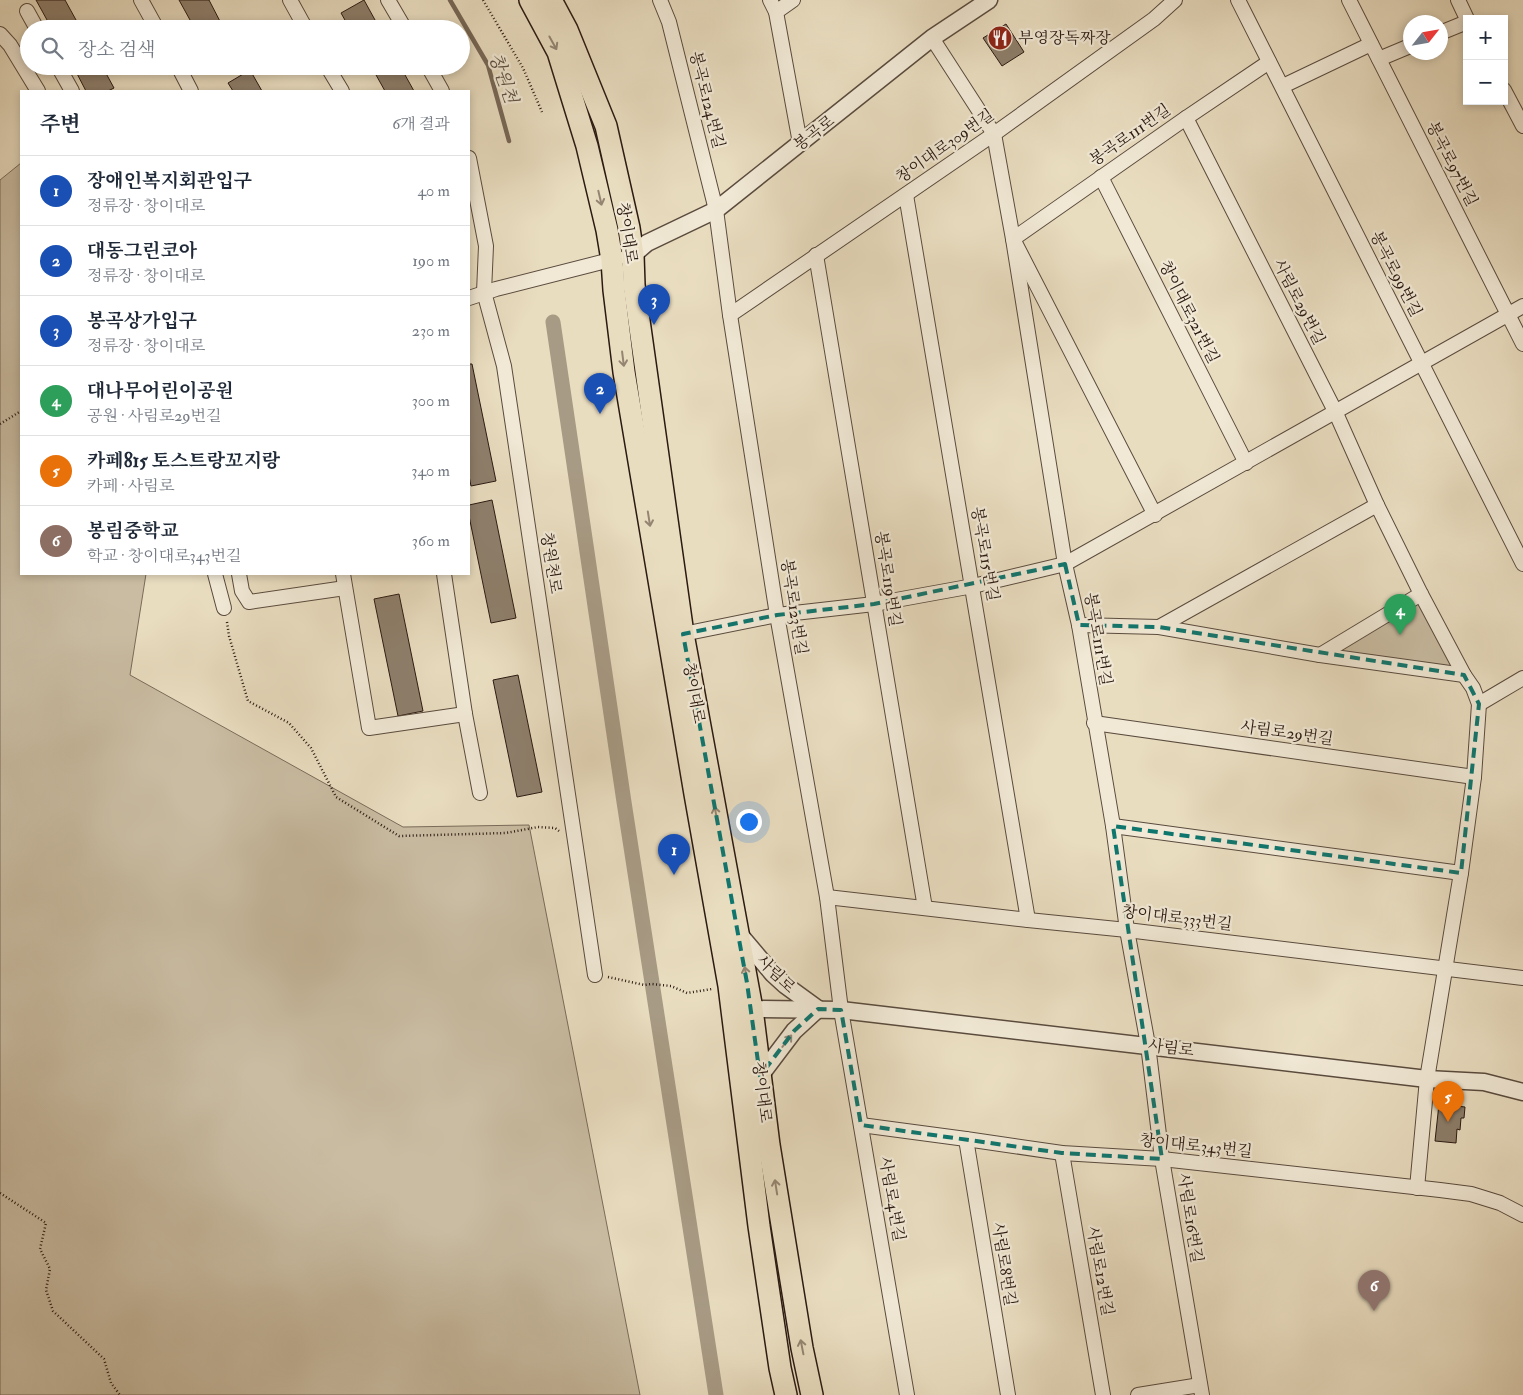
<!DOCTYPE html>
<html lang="ko">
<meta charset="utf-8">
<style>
body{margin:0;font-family:"IM FELL Double Pica","Noto Serif KR",serif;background:#f6f6f7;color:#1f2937}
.controls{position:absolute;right:15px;top:15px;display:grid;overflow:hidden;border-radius:0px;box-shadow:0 2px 8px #0003}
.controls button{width:45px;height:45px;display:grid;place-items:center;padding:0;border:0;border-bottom:1px solid #e0e1e3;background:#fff;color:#1f2937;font:25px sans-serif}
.compass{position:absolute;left:1403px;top:15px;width:45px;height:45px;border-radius:50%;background:#fff;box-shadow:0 2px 8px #0003;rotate:59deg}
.you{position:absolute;left:748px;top:821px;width:18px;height:18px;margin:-12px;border:4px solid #fff;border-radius:50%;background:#1a73e8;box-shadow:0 0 0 8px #1a73e833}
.badge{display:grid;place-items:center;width:32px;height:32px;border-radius:50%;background:#8f2418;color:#fff;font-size:16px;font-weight:700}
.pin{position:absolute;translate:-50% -41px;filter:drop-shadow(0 1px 2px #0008)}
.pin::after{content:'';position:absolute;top:26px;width:18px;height:15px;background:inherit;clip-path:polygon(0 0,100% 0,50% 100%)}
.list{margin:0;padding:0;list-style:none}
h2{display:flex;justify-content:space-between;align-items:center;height:65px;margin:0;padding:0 20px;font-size:21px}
h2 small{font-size:16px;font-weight:400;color:#747a83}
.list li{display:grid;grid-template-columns:32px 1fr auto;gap:15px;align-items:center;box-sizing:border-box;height:70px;padding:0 20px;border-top:1px solid #e0e1e3}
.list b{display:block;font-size:19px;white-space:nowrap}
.list p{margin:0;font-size:16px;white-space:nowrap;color:#747a83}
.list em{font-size:16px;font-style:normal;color:#747a83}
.icon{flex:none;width:28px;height:28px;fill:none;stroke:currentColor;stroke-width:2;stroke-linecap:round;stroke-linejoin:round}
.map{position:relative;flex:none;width:1523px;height:1395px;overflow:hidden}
.search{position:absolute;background:#fff;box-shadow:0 2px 8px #0003;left:20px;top:20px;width:450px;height:55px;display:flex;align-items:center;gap:12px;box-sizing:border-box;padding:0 18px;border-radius:28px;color:#747a83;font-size:19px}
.panel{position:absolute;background:#fff;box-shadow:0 2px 8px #0003;left:20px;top:90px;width:450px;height:485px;border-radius:0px}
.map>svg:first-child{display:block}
.green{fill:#c9bca2;stroke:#7a6b5a}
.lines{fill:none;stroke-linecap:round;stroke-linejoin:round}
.stream{stroke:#766757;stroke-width:4.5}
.canal{stroke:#a89b85;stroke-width:15}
.building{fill:#8e7f6c;stroke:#2b1a12}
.minor-casing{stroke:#5a4b3e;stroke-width:16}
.tertiary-casing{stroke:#5a4b3e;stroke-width:19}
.primary-casing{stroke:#2b1a12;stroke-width:24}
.path{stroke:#2b1a12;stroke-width:2.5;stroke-dasharray:1 2.5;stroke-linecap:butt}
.minor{stroke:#f1e9d6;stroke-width:14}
.tertiary{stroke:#f1e9d6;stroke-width:16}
.primary{stroke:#e9ddc0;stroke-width:21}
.oneway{stroke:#948572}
.oneway2{stroke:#988c7e}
.marked{fill:none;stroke:#0f766e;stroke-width:4;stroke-dasharray:10 6;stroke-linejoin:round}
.labels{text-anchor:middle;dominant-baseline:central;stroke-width:4.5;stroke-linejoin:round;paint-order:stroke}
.poi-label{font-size:16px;fill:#2b1a12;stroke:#f1e9d6;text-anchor:start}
.street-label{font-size:16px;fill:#2b1a12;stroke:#f1e9d6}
.water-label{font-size:18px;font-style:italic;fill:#5d4e40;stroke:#f1e9d6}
</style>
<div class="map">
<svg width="1523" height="1395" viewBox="0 0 1523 1395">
<rect width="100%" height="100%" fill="#e9ddc0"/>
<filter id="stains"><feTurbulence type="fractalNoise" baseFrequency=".004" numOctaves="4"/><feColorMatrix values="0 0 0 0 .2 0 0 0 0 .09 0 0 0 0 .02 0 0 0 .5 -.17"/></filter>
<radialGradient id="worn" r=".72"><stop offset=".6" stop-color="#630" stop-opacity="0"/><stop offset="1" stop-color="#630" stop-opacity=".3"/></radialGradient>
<g class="green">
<polygon points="21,163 21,574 146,574 130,675 403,827 529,825 640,1395 0,1395 0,180"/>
<polygon points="1420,598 1456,668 1333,653"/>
</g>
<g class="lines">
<polyline class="stream" points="450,0 488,65 509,141"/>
<polyline class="canal" points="553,322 624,802 716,1395"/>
</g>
<g class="building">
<polygon points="36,0 65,0 81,29 52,29"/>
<polygon points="179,0 209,0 224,29 195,29"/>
<polygon points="364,0 380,29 350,29 341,13"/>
<polygon points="1006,24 1024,52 1002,66 983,38"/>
<polygon points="73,66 102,66 114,88 108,91 86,91"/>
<polygon points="371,66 400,66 414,91 385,91"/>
<polygon points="250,70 262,91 233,91 228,83"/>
<polygon points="469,364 472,364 496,481 471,486 469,476"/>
<polygon points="492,500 516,618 491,623 469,516 469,505"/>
<polygon points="399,594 423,711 398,716 374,599"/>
<polygon points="518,675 542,792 517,797 493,680"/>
<polygon points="1439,1104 1465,1107 1464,1118 1461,1118 1460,1130 1457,1129 1456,1143 1435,1141"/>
</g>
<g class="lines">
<defs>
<g id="minor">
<polyline points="141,0 157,29"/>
<polyline points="290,0 306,29"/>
<polyline points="388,0 405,29"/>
<polyline points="660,0 669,22 716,210 730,315 777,615 827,897 841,1010 907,1395"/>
<polyline points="770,0 776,12 800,143"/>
<polyline points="1238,0 1523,564"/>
<polyline points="1349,0 1523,344"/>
<polyline points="1458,0 1467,19"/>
<polyline points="27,11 37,29"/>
<polyline points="776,12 793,0"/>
<polyline points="1440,33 1467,22"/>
<polyline points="0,34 10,45 38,91"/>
<polyline points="932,38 994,134 1013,239 1065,564 1079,625 1113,826 1127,930 1148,1045 1162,1159 1202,1395"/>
<polyline points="1379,59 1410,46"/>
<polyline points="58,66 72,91"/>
<polyline points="178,66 191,91"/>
<polyline points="327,66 342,91"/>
<polyline points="428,66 442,91"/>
<polyline points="1283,86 1371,44"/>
<polyline points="1504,90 1523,126"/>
<polyline points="1186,118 1335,411 1377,505 1421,594 1464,675 1473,688 1479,704 1474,777 1461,873 1427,1079 1417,1188"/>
<polyline points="469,158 486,246 484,292 504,366 595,975"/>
<polyline points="1101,177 1246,463"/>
<polyline points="906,195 1028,920"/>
<polyline points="816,255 925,908"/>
<polyline points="469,298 496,289 618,258"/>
<polyline points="730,315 994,134 1154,19 1175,0"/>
<polyline points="1155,515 1013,239 1186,118 1269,62"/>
<polyline points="215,574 224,608"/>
<polyline points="239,574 242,591 249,602 345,588"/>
<polyline points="343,574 369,728 465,714"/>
<polyline points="444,574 465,714 480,793"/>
<polyline points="1079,625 1159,627 1320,655 1464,675"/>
<polyline points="1159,627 1377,505"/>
<polyline points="683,634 777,615 874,604 973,586 1065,564 1523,306"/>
<polyline points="1320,655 1421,594"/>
<polyline points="1479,704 1523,678"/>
<polyline points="1094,723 1474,777"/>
<polyline points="1113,826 1461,873"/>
<polyline points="827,897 1028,920 1127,930 1523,978"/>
<polyline points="861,1125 966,1139 1062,1153 1162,1159 1440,1190 1471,1194 1500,1203 1523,1215"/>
<polyline points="966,1139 1008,1395"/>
<polyline points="1062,1153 1103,1395"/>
<polyline points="1138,1395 1200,1385"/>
</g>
<g id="tertiary">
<polyline points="633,255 647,243 716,210 932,38 989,0"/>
<polyline points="739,934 773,974 785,985 818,1009"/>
<polyline points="752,1009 841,1010 1427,1079 1484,1082 1523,1092"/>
<polyline points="760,1076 794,1031 818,1009"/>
</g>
<g id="primary">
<polyline points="530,0 558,52 587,146 607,230 612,260 614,290 624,372 695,794 729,986 759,1226 780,1368 786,1395"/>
<polyline points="551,0 567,30 606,126 629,228 633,255 634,285 683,634 752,1009 769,1145 802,1348 812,1395"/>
</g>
</defs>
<use href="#minor" class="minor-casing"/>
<use href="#tertiary" class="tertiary-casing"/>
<use href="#primary" class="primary-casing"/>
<g class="path">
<polyline points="483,0 523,68 542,112"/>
<polyline points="0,424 21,411"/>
<polyline points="227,622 229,636 248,701 289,723 311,748 336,797 399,836 506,833 538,827 555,828 559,831"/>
<polyline points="608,977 644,985 652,984 671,986 687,993 712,989"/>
<polyline points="0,1193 46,1223 40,1249 50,1269 46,1290 53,1311 104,1359 111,1383 120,1395"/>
</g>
<use href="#minor" class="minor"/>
<use href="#tertiary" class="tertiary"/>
<use href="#primary" class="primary"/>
</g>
<defs><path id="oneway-shaft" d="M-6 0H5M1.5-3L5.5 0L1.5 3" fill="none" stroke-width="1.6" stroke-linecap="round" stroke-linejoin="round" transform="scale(1.25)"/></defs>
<g class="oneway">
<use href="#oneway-shaft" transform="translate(553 43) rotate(61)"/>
<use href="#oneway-shaft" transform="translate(600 198) rotate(77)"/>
<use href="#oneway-shaft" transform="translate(623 359) rotate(83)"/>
<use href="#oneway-shaft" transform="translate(649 519) rotate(81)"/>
<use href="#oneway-shaft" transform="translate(716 814) rotate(-101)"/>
<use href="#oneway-shaft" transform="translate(746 974) rotate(-101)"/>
<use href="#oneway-shaft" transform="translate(776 1187) rotate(-99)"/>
<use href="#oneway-shaft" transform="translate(802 1347) rotate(-101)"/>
</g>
<use class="oneway2" href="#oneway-shaft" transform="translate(787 1041) rotate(-52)"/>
<path class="marked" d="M1065,564L1079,625L1159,627L1464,675L1479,704L1461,873L1113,826L1162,1159L1062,1153L861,1125L841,1010L818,1009L794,1031L760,1076L747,983L683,634L777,615L874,604Z"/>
<defs>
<symbol id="restaurant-disc" viewBox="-11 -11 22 22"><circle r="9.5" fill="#8f2418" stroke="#f1e9d6"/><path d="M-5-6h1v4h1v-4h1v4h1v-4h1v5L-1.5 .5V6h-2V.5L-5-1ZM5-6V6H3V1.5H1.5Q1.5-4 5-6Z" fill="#fff"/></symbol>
</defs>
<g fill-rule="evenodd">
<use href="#restaurant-disc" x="986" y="24" width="28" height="28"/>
</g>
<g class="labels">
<g class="poi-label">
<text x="1018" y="38">부영장독짜장</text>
</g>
<g class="street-label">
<text transform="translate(707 100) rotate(76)">봉곡로124번길</text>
<text transform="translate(814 133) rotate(-38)">봉곡로</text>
<text transform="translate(1130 135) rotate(-35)">봉곡로111번길</text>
<text transform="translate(945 146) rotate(-35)">창이대로309번길</text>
<text transform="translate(1452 164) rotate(63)">봉곡로97번길</text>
<text transform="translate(627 233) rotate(81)">창이대로</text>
<text transform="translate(1396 274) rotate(63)">봉곡로99번길</text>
<text transform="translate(1299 302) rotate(63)">사림로29번길</text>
<text transform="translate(1189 312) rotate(63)">창이대로321번길</text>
<text transform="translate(985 554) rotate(80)">봉곡로115번길</text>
<text transform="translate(551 563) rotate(81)">창원천로</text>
<text transform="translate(888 579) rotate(81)">봉곡로119번길</text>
<text transform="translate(794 607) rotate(81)">봉곡로123번길</text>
<text transform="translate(1098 639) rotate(80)">봉곡로111번길</text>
<text transform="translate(694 693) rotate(80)">창이대로</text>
<text transform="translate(1287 733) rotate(8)">사림로29번길</text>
<text transform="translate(1177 918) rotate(7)">창이대로333번길</text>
<text transform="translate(776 974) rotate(44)">사림로</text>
<text transform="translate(1171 1048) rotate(7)">사림로</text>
<text transform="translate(762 1092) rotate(83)">창이대로</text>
<text transform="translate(1196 1146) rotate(6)">창이대로343번길</text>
<text transform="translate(892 1199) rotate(80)">사림로4번길</text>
<text transform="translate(1190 1218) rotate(81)">사림로16번길</text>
<text transform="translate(1004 1264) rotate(81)">사림로8번길</text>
<text transform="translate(1100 1271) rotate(80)">사림로12번길</text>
</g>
<g class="water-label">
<text transform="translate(503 78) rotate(71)">창원천</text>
</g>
</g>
<rect width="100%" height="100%" filter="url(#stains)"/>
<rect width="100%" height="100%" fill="url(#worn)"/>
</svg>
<div class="controls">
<button>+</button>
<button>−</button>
</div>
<svg class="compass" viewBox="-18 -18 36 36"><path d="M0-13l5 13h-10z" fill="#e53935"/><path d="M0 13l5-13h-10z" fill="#747a83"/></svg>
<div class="you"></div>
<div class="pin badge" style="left:674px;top:875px;background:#1a4fb4">1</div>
<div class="pin badge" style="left:600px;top:414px;background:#1a4fb4">2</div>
<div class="pin badge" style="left:654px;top:325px;background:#1a4fb4">3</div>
<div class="pin badge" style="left:1400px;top:635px;background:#2e9e5b">4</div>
<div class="pin badge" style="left:1448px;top:1122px;background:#e8710a">5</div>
<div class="pin badge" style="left:1374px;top:1311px;background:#8d6e63">6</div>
<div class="search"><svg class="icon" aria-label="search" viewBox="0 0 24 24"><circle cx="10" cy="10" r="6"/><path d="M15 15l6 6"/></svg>장소 검색</div>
<section class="panel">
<h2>주변<small>6개 결과</small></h2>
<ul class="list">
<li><span class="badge" style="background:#1a4fb4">1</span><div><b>장애인복지회관입구</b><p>정류장 · 창이대로</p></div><em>40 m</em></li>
<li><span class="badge" style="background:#1a4fb4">2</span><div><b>대동그린코아</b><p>정류장 · 창이대로</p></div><em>190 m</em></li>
<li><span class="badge" style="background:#1a4fb4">3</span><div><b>봉곡상가입구</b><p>정류장 · 창이대로</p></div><em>230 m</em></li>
<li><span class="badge" style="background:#2e9e5b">4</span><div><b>대나무어린이공원</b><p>공원 · 사림로29번길</p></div><em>300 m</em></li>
<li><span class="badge" style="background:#e8710a">5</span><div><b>카페815 토스트랑꼬지랑</b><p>카페 · 사림로</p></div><em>340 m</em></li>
<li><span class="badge" style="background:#8d6e63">6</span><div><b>봉림중학교</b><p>학교 · 창이대로343번길</p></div><em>360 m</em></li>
</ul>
</section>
</div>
